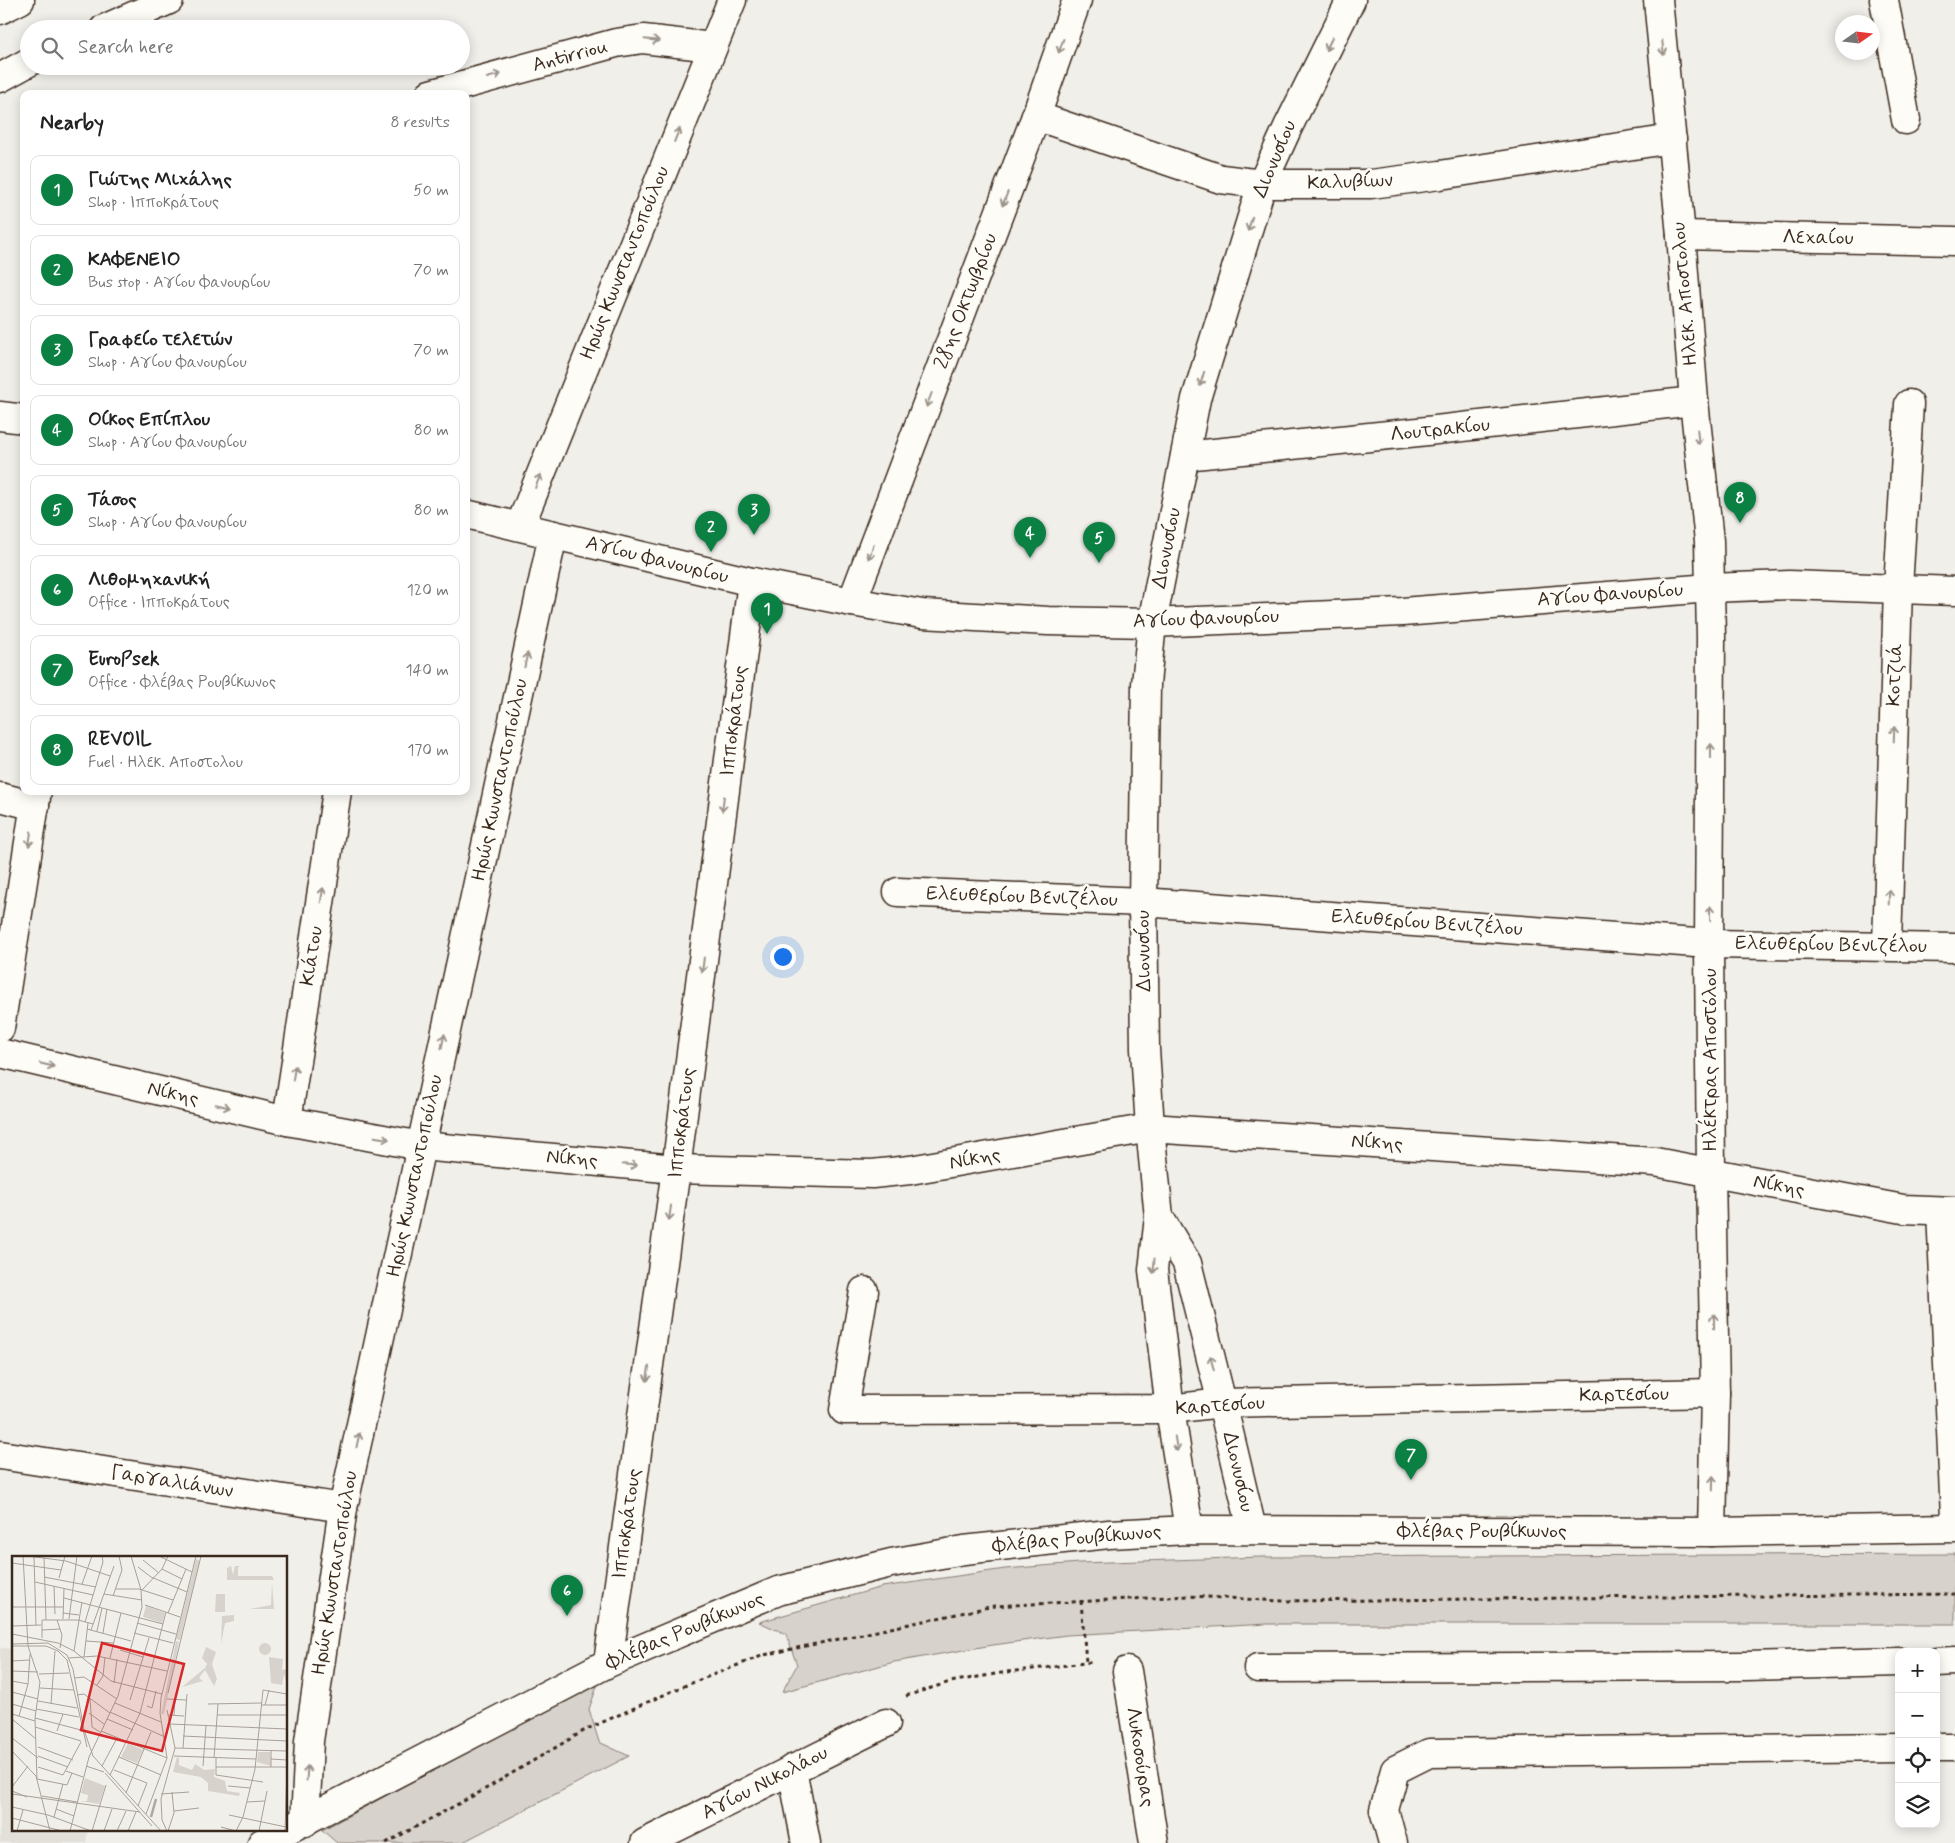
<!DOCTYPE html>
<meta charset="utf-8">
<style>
body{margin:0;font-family:Mynerve,sans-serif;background:#f2f2f2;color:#222}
.controls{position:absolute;right:15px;bottom:15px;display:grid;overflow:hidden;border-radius:10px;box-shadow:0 2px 12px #0003}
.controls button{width:45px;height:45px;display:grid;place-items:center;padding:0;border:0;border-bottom:1px solid #e0e0e0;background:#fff;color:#222;font:25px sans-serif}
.compass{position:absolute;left:1835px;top:15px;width:45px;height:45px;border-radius:50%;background:#fff;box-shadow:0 2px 12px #0003;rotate:76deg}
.you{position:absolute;left:782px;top:956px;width:18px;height:18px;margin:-12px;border:4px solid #fff;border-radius:50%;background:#1a73e8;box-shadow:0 0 0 8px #1a73e833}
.badge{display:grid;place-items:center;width:32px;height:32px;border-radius:50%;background:#0b8043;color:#fff;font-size:16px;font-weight:700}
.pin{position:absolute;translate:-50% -41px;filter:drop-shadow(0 1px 2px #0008)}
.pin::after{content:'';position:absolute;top:26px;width:18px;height:15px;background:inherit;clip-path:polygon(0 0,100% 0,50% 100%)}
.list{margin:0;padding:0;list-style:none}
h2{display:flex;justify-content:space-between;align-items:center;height:65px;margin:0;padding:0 20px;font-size:21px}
h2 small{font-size:16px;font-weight:400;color:#767676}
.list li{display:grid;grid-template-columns:32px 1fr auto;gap:15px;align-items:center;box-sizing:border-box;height:70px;margin:0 10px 10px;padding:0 10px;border:1px solid #e0e0e0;border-radius:10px}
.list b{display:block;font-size:19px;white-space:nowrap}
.list p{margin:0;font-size:16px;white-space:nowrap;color:#767676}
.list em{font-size:16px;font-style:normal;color:#767676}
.icon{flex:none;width:28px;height:28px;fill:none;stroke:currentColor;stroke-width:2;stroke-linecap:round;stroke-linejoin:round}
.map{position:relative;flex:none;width:1955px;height:1843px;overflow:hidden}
.search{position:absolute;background:#fff;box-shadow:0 2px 12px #0003;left:20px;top:20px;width:450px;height:55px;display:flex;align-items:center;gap:12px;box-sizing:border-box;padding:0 18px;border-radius:28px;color:#767676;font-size:19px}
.panel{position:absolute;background:#fff;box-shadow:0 2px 12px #0003;left:20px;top:90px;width:450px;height:705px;border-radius:10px}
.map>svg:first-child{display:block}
.built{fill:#e3e0da}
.green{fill:#d7d2cc;stroke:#897e75}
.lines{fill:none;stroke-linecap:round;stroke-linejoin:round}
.minor-casing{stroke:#3b2a1e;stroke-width:31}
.major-casing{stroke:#3b2a1e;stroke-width:31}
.path{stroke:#3b2a1e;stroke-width:3;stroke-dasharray:4 4;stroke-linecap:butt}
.minor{stroke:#fdfcf7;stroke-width:28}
.major{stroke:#fdfcf7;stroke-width:28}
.oneway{stroke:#9c938a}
.labels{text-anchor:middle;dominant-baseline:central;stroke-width:5;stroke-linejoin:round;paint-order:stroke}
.street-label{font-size:20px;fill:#3b2a1e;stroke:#fdfcf7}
.inset-river{fill:none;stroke:#aea69f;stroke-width:2.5}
.inset-road{fill:none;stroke:#a8a098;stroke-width:1}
.view{fill:#d62828;fill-opacity:0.15;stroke:#d62828;stroke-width:2.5}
.inset-edge{fill:none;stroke:#3b2a1e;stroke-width:2.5}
</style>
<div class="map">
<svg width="1955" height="1843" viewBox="0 0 1955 1843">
<rect width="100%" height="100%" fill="#f1efea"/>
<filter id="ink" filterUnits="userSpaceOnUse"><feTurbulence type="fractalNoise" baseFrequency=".02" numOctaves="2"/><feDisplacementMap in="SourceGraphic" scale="10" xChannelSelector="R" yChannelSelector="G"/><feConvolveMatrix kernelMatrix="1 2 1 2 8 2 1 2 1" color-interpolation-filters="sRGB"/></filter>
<g filter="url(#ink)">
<polygon class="built" points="0,1648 14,1649 14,1829 88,1829 86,1843 0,1843"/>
<g class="green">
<polygon points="1955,1554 1955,1624 1268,1624 1067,1635 993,1645 894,1662 782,1692 797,1665 786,1634 759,1622 882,1587 1005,1569 1079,1563 1262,1557"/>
<polygon points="599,1681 589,1709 599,1742 629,1756 461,1843 337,1843 322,1830"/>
</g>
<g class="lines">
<defs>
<g id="minor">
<polyline points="1658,0 1681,235 1694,401 1709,541 1711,637 1709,944 1711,1173 1715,1393 1712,1532"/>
<polyline points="1884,0 1906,120"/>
<polyline points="430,94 616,43 643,39 712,47"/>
<polyline points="1036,116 1221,179 1262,184 1371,184 1440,175 1672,139"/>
<polyline points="1681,235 1955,241"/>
<polyline points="0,416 24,419"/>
<polyline points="1185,456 1418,432 1694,401"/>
<polyline points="466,514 752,582 852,602 922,614 1048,621 1152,623 1402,612 1710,588 1789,585 1955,591"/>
<polyline points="520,526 732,0"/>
<polyline points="852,602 1036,116 1077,0"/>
<polyline points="0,797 35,806"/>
<polyline points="898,892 1143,902 1709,944 1955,948"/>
<polyline points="1887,945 1898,588 1909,404"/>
<polyline points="0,1028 37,791"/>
<polyline points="0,1053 287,1121 421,1146 676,1169 872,1174 910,1170 1150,1128 1655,1162 1903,1209 1955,1211"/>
<polyline points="287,1121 337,791"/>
<polyline points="1941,1211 1955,1517"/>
<polyline points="1159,1217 1187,1263 1222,1403 1252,1529"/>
<polyline points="864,1291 844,1410 1170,1409 1222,1403 1715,1393"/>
<polyline points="0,1455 343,1508"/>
<polyline points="1189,1530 1170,1409 1153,1270 1159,1217 1150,1128 1145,1049 1143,902 1146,684 1152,623 1196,399 1262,184 1288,127 1351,0"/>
<polyline points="1936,1662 1955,1661"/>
<polyline points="608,1663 676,1169 752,582"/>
<polyline points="1258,1668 1746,1666 1899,1662"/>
<polyline points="1127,1671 1154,1843"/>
<polyline points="1936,1747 1955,1747"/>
<polyline points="792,1769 806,1843"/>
<polyline points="305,1822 309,1741 343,1508 553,535"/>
<polyline points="262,1843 608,1663 778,1591 891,1563 964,1550 1109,1534 1189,1530 1712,1532 1955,1528"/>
<polyline points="645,1843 886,1723"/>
<polyline points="1393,1843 1384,1810 1395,1770 1429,1753 1899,1747"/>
</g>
<g id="major">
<polyline points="0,10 20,0"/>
<polyline points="104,29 169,0"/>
<polyline points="0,78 29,62"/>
</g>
</defs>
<use href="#minor" class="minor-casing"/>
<use href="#major" class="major-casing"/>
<g class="path">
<polyline points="1081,1601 1086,1662"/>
<polyline points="906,1696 950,1682 1007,1672 1094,1662"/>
<polyline points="386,1843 482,1791 587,1729 684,1686 764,1655 994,1606 1188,1596 1282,1601 1955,1594"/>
</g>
<use href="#minor" class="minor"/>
<use href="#major" class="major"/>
</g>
<defs><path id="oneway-shaft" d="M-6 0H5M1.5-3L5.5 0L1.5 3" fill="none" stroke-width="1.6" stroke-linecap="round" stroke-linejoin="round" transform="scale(1.25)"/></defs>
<g class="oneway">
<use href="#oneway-shaft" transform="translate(652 40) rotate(6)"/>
<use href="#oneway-shaft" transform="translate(1329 44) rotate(117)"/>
<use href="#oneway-shaft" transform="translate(1061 46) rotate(109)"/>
<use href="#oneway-shaft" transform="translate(1663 48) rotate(84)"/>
<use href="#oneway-shaft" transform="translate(494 76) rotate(-15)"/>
<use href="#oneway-shaft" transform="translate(677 135) rotate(-68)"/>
<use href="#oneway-shaft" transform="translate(1005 199) rotate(111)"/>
<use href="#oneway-shaft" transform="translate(1250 224) rotate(107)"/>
<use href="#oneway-shaft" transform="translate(1202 379) rotate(107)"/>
<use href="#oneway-shaft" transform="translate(929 400) rotate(111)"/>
<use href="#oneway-shaft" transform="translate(1698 437) rotate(84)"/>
<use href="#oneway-shaft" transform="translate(538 481) rotate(-68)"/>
<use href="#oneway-shaft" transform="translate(871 552) rotate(111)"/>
<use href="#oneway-shaft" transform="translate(526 660) rotate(-78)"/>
<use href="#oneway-shaft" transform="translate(1894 734) rotate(-88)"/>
<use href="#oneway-shaft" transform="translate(1711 751) rotate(-90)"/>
<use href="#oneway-shaft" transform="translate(723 804) rotate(97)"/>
<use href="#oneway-shaft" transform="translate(30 839) rotate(99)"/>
<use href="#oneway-shaft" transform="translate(322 895) rotate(-81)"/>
<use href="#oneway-shaft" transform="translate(1889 897) rotate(-88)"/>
<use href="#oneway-shaft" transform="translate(1710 913) rotate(-90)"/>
<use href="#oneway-shaft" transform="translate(703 965) rotate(97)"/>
<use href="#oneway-shaft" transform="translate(443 1041) rotate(-78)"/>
<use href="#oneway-shaft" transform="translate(47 1065) rotate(13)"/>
<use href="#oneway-shaft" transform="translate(294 1073) rotate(-81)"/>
<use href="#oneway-shaft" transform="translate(223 1106) rotate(13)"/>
<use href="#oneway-shaft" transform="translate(382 1138) rotate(10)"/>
<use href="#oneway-shaft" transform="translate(630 1165) rotate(5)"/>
<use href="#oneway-shaft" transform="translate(670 1213) rotate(98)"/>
<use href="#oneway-shaft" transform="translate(1154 1266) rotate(94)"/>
<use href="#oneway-shaft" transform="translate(1714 1321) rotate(-91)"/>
<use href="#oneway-shaft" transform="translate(1212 1363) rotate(-104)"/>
<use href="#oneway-shaft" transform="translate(648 1374) rotate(98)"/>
<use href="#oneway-shaft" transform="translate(358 1440) rotate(-78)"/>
<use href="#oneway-shaft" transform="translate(1176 1444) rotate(81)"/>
<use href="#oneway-shaft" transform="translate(1713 1483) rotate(-89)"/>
<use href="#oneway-shaft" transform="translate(307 1773) rotate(-87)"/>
</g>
</g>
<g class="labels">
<g class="street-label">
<text transform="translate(570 56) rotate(-15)">Antirriou</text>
<text transform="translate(1275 159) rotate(-67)">Διονυσίου</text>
<text transform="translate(1350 182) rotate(-2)">Καλυβίων</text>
<text transform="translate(1818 238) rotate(1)">Λεχαίου</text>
<text transform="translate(625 263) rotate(-68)">Ηρώς Κωνσταντοπούλου</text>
<text transform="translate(1685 294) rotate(-95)">Ηλεκ. Αποστολου</text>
<text transform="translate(966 301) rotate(-69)">28ης Οκτωβρίου</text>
<text transform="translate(1440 430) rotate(-6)">Λουτρακίου</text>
<text transform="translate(1167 548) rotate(-79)">Διονυσίου</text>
<text transform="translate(657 560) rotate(14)">Αγίου Φανουρίου</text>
<text transform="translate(1610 595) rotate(-4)">Αγίου Φανουρίου</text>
<text transform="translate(1206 619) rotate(-2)">Αγίου Φανουρίου</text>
<text transform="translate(1895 675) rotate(-88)">Κοτζιά</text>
<text transform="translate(734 721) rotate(-83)">Ιπποκράτους</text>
<text transform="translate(500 780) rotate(-78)">Ηρώς Κωνσταντοπούλου</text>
<text transform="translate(1022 897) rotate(2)">Ελευθερίου Βενιζέλου</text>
<text transform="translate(1427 923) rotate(4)">Ελευθερίου Βενιζέλου</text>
<text transform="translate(1831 945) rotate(1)">Ελευθερίου Βενιζέλου</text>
<text transform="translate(1144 951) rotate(-91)">Διονυσίου</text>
<text transform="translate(312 956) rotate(-81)">Κιάτου</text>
<text transform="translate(1710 1060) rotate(-90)">Ηλέκτρας Αποστόλου</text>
<text transform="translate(173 1094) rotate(13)">Νίκης</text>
<text transform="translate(682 1123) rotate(-83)">Ιπποκράτους</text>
<text transform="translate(1377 1143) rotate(4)">Νίκης</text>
<text transform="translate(572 1159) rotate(5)">Νίκης</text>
<text transform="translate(975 1159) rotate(-10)">Νίκης</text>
<text transform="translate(415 1176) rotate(-78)">Ηρώς Κωνσταντοπούλου</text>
<text transform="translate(1779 1186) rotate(11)">Νίκης</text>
<text transform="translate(1624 1395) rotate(-1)">Καρτεσίου</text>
<text transform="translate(1220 1406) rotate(-4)">Καρτεσίου</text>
<text transform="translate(1238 1472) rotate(77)">Διονυσίου</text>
<text transform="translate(172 1482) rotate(9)">Γαργαλιάνων</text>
<text transform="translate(627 1524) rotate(-82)">Ιπποκράτους</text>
<text x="1482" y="1531">Φλέβας Ρουβίκωνος</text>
<text transform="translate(1077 1539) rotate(-5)">Φλέβας Ρουβίκωνος</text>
<text transform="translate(335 1573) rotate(-81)">Ηρώς Κωνσταντοπούλου</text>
<text transform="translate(685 1631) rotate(-23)">Φλέβας Ρουβίκωνος</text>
<text transform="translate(1140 1757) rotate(81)">Λυκοσούρας</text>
<text transform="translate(765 1783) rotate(-27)">Αγίου Νικολάου</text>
</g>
</g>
<g transform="translate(12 1556)">
<rect width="275" height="275" fill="#f1efea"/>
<path d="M184,3L188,5L168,84L164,83ZM219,10L221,19L223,10H229L226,11V20H260L262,24H215V12ZM260,27L262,53H238L259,49ZM204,38H213V56H203ZM134,50L153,57L150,67L131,61ZM222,59V65L213,67L209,88L210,60ZM164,85L167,86L152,158H149ZM247 93a6 6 0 1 1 12 0a6 6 0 1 1-12 0ZM194,91L204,96L200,108L205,123L202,130L193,114L187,122L191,125L170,131L193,112L195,108L190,102ZM257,101L271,103L270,114L275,113V129L272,118L270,129L259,127ZM116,187L131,194L125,207L109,201ZM246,196H258L259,210L245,206ZM165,201L167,202V209L180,214L183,208L192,214L203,213L202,221L213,225L215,235L228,237L227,240L196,235V227L189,221L161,216ZM73,222L93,230L87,248L68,245H75L76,239L69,237Z" fill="#d7d2cc"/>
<path class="inset-river" d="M139,261L144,243"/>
<path class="inset-road" d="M11,0L16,90L28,126L23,162L25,223M16,0L54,5L98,20M147,0L180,16M22,1L24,69M32,2L34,64M131,4L147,17M0,7L49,14M126,11L139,21L175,36M150,13L170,23M32,21L84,31M47,22L53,0M23,26L81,39M70,28L80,0M42,30L43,58M104,33H127L161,44M130,34L150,13L156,0M92,38L130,44M101,40L110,14L107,0M52,42L151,68M133,49L168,61M0,51H51M51,57L67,59M156,57L174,13M51,63L52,32M57,63L65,0M45,64L50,79L48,92M73,66L91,6L90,0M125,67L164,78M0,70L29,69M75,73L119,85M30,74L48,73M79,74L102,10M85,75L90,52M91,77L95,53M122,77L161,87M0,78L46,87L62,95L99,125L150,138M30,82V64H66L81,68M74,85L102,87M0,88L36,87L55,99L61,113L72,174L81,200L149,275M0,90H34L46,95L55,104L75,191M108,94L131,101M62,95L70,46M72,101L76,67M57,102L85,100L155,115M98,102L109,57M0,105L17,104M0,115L26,116M27,118L57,117M63,122L72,121L105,143M0,125L16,128M102,127L105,103M85,129L91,120L93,101M28,132L62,134M0,136L26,143M156,137L189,0M65,139L72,138L98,157M78,143L80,171L88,176M155,143L174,144M118,144L137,82M26,145L65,152M103,147L149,166M0,148L24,155M39,148L43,95M196,148L250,147M250,149H275M253,149L257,134M135,150L140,152L144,135M24,153L67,161M98,156L153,181M77,157L92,168M0,158L23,165M156,159L172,160M162,159L163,143M205,159H275M7,160L16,128L18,98M23,162L69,174M0,163L24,183M95,163L121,174M158,168L275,173M23,171L69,185M45,175L51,158M89,175L155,202M171,180L275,185M0,182L26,202M26,191L61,204M163,192L275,195M171,192L175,138M0,195L24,220L38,275M259,195V211M26,200L56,211M162,200L244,203M107,201L149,219M202,202L206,148M204,202V219L251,226M259,203L275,204M74,210L92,216M90,210L105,182M191,210L194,170M26,211L51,219L69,186M204,211H275M102,214L135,227L126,250M54,215L71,221M93,217L140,270M98,219L128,157L154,56M25,223L55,229L60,217M216,230L238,232M0,231L16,210M0,235L15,241M114,237L139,176M0,238L128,256M149,238L177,236M30,240L65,246M235,246L253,245M0,251L36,259L79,275M44,253L62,260M162,255L187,252M134,258L155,202L148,157L149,142L184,0M217,259L274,271M42,261L51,228M0,262L50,275M209,271L224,275M5,275L11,254M58,275L77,201L106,140L130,51L129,34L119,0M80,275L94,229M92,275L100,253M105,275L114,255M116,275L124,256M155,275L150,264L149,243L163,192L155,154M156,275L162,257L160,236M224,275L231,261L243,213L251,134L275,138M247,275L255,235M273,275L275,212"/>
<path class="view" d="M90,87L172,108L150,195L69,174Z"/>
<rect width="275" height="275" class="inset-edge"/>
</g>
</svg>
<div class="controls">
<button>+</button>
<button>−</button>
<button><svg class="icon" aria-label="locate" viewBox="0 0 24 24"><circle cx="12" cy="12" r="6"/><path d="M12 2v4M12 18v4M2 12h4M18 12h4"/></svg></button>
<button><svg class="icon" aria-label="layers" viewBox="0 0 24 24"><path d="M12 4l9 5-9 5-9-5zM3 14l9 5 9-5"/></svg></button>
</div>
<svg class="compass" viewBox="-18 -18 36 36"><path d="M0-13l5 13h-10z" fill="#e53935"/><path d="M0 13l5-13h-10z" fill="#767676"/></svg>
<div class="you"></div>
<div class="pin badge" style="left:767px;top:634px">1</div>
<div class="pin badge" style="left:711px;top:552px">2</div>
<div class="pin badge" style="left:754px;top:535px">3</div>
<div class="pin badge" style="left:1030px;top:558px">4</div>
<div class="pin badge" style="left:1099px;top:563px">5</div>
<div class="pin badge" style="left:567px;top:1616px">6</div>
<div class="pin badge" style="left:1411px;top:1480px">7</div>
<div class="pin badge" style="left:1740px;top:523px">8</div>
<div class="search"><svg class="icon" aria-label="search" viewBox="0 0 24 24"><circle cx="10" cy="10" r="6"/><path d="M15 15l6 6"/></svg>Search here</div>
<section class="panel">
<h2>Nearby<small>8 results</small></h2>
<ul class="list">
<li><span class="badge">1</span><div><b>Γιώτης Μιχάλης</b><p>Shop · Ιπποκράτους</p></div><em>50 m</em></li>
<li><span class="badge">2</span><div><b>ΚΑΦΕΝΕΙΟ</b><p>Bus stop · Αγίου Φανουρίου</p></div><em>70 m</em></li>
<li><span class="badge">3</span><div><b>Γραφείο τελετών</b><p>Shop · Αγίου Φανουρίου</p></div><em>70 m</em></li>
<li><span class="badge">4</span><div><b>Οίκος Επίπλου</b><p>Shop · Αγίου Φανουρίου</p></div><em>80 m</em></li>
<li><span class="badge">5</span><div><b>Τάσος</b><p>Shop · Αγίου Φανουρίου</p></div><em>80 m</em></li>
<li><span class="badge">6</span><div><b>Λιθομηχανική</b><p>Office · Ιπποκράτους</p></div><em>120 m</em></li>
<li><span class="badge">7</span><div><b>EuroPsek</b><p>Office · Φλέβας Ρουβίκωνος</p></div><em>140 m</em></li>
<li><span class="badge">8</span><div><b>REVOIL</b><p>Fuel · Ηλεκ. Αποστολου</p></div><em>170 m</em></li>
</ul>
</section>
</div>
